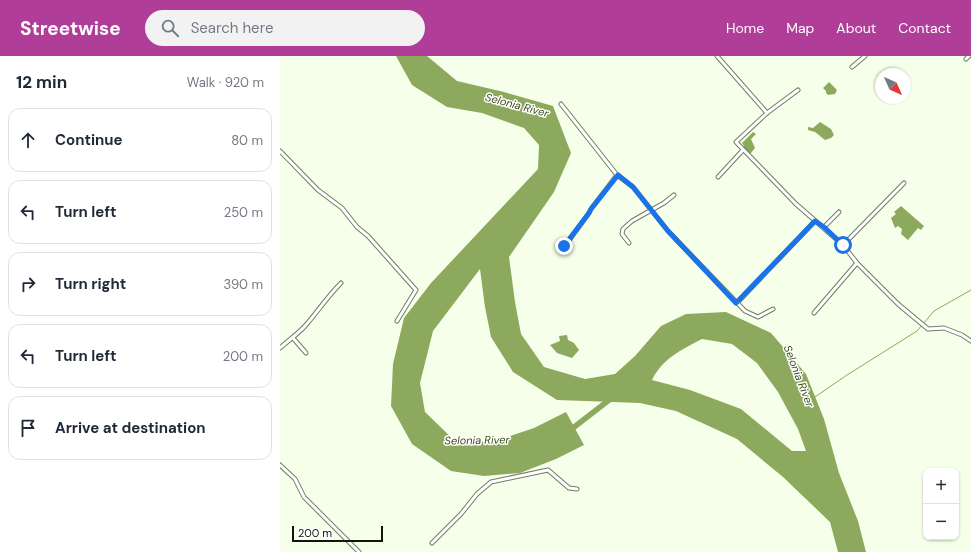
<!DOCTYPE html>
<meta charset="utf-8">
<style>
body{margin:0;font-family:"DM Sans",sans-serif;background:#f2f2f3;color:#1f2937}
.controls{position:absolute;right:12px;bottom:12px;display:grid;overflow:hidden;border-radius:8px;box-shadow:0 1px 3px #0004}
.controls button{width:36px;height:36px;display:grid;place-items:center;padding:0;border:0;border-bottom:1px solid #e0e1e3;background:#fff;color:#1f2937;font:20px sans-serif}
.compass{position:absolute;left:595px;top:12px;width:36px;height:36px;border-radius:50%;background:#fff;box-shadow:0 1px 3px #0004;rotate:135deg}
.scale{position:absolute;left:12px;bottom:10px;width:91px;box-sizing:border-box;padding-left:4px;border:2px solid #11150c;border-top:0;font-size:11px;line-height:14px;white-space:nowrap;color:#11150c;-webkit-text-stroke:3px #fff;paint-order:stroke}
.stop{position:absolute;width:12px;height:12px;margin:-9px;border:3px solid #1a73e8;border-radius:50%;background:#fff}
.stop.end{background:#1a73e8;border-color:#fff;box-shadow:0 1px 4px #0008}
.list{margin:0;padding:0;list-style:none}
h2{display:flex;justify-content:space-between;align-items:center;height:52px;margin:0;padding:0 16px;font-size:17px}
h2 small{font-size:13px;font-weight:400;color:#747a83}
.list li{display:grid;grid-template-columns:26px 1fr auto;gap:12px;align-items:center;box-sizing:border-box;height:64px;margin:0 8px 8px;padding:0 8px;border:1px solid #e0e1e3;border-radius:12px}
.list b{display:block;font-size:15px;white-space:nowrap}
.list em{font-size:13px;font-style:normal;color:#747a83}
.icon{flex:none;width:22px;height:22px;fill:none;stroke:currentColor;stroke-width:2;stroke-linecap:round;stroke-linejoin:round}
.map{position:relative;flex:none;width:691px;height:496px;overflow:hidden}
header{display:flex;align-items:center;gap:24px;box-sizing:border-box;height:56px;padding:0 20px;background:#b03e99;color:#fff}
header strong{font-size:19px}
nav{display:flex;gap:22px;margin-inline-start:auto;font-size:14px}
.search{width:280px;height:36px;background:#f2f2f3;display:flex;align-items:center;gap:10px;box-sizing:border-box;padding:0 14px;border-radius:22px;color:#747a83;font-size:15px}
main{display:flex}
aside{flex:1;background:#fff}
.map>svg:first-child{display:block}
.water{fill:#8da95d;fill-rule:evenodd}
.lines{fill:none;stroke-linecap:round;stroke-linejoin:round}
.stream{stroke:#8da95d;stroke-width:1}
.river{stroke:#8da95d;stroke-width:5.5}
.minor-casing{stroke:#727b64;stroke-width:5}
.minor{stroke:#fff;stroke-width:3}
.route{stroke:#1a73e8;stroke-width:5}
.labels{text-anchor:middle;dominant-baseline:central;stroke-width:3;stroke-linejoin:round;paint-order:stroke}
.water-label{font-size:11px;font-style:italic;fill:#3b4d16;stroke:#fff}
</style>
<header>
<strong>Streetwise</strong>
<div class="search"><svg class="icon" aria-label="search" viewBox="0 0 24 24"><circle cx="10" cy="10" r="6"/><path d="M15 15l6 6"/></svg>Search here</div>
<nav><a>Home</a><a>Map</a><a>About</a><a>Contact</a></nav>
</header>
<main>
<aside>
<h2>12 min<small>Walk · 920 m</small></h2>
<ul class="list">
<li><svg class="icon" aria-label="ahead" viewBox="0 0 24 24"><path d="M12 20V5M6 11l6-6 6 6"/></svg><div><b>Continue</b></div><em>80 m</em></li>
<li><svg class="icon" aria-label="left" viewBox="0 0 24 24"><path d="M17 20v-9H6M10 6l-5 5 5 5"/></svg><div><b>Turn left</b></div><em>250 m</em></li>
<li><svg class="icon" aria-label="right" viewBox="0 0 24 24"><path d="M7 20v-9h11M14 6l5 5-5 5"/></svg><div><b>Turn right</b></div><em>390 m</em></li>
<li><svg class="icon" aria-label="left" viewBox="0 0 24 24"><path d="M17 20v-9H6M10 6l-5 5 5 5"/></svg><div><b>Turn left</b></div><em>200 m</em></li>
<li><svg class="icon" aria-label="arrive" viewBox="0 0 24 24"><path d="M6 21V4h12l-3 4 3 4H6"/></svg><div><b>Arrive at destination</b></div></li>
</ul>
</aside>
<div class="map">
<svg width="691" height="496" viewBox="0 0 691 496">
<rect width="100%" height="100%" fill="#f6ffea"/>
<g class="water">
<path d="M116,0H147L177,25L224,36L273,50L291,97L274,136L229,201L235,246L241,278L264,311L305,323L335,318L355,300L381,270L406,258L446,256L491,277L526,318L544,363L559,417L578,465L586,496H558L550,466L503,421L457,383L396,355L360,347L277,344L233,316L211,281L205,251L200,213L153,275L140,327L145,356L174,384L212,386L254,372L286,356L304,389L276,403L240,417L204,420L171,415L132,388L111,350L113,308L124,262L151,227L258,113L259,89L244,72L202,57L167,51L132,29ZM422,283L452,288L477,307L498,336L518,373L526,395H512L461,353L410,334L372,324C383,302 401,294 422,283Z"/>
<polygon points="549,26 557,34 555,38 548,39 546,37 546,35 543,32"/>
<polygon points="540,66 551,73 554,79 551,82 545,84 535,76 528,74 528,71 533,72"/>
<polygon points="473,76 476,78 471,83 475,92 471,97 467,97 463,92 464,90 462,87"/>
<polygon points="621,150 644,170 641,174 638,172 628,184 621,178 622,173 618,170 615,172 611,162 616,158 614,156"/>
<polygon points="287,279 288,284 294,287 299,294 292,302 277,297 270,289 280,285 279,280"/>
</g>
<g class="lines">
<polyline class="stream" points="535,341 567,319 637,275 654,255 691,234"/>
<polyline class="river" points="289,375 333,341"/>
<defs>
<g id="minor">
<polyline points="437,0 487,57"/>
<polyline points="686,3 689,0"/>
<polyline points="572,11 585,0"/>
<polyline points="518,34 487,57 456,86 516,148 563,189 577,207 618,248 648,273 664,272 682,279 691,285"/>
<polyline points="281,48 337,119 353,131 388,175 465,255 478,261 493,253"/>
<polyline points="0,95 38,134 62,152 77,171 88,180 136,234 117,265"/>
<polyline points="438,121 463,94"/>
<polyline points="544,171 559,156"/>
<polyline points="349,187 342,178 343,173 352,165 384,147 394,139"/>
<polyline points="563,189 624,127"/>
<polyline points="285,190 309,157 311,153 337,119"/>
<polyline points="457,247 535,165"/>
<polyline points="534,257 577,207"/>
<polyline points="13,282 26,297"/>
<path d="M0,292C9,284 19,277 26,269C38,255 48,240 61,227"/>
<polyline points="0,409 15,423 24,441 79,496"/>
<polyline points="152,487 181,458 197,438 211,426 268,414 289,432 297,433"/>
</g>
</defs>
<use href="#minor" class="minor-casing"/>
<use href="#minor" class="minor"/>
</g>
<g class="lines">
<polyline class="route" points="284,190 309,157 311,153 338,119 353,131 388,175 456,247 535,165 544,171 563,189"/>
</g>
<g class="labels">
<g class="water-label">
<text transform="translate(237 49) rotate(15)">Selonia River</text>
<text transform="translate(519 320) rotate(69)">Selonia River</text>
<text transform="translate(197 384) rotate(-1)">Selonia River</text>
</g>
</g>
</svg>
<div class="controls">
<button>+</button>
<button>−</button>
</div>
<svg class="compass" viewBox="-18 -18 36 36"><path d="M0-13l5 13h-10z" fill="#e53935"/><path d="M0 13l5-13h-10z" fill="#747a83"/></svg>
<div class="scale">200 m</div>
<div class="stop" style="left:563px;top:189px"></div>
<div class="stop end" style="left:284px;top:190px"></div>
</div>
</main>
